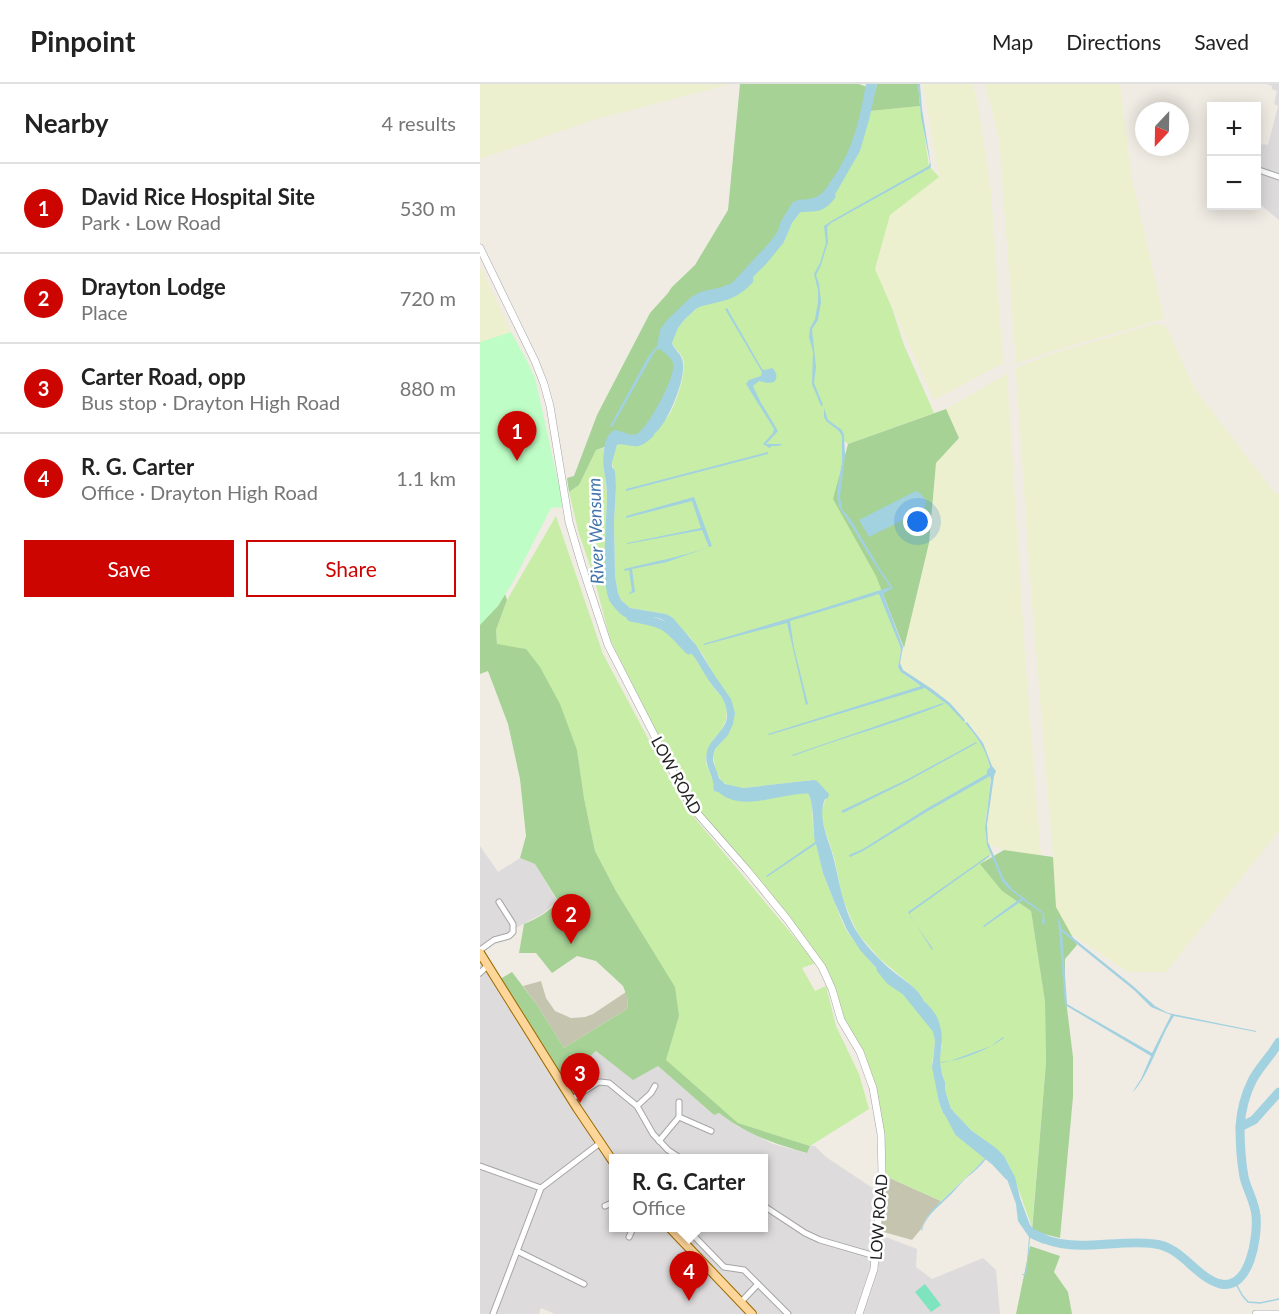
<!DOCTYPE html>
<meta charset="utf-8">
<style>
body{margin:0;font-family:Lato,sans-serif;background:#f2f2f2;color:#222}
.controls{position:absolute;right:18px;top:18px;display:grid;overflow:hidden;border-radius:0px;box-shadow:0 3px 15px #0003}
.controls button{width:54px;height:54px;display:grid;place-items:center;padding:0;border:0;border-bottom:2px solid #e0e0e0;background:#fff;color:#222;font:30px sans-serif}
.compass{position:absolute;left:655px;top:18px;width:54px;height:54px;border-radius:50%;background:#fff;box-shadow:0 3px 15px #0003;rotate:202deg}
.you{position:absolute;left:438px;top:438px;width:21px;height:21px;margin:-15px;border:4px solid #fff;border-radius:50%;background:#1a73e8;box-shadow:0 0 0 9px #1a73e833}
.badge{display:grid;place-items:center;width:39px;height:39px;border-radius:50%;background:#cd0500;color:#fff;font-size:20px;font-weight:700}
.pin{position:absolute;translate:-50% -50px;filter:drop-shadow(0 2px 3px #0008)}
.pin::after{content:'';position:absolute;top:32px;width:21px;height:18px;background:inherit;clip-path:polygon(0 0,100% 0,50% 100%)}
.popup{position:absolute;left:129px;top:1070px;width:159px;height:78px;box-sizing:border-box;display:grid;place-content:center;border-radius:0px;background:#fff;filter:drop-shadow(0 2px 4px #0005);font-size:20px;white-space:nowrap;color:#767676}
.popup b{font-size:22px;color:#222}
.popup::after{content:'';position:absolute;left:50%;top:100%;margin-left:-12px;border:12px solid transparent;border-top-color:#fff}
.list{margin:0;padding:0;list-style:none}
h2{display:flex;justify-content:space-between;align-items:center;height:78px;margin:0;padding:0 24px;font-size:26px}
h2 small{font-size:20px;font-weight:400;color:#767676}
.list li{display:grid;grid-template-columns:39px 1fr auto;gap:18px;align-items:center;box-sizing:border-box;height:90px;padding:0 24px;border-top:2px solid #e0e0e0}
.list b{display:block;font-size:22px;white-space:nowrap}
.list p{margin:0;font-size:20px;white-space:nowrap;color:#767676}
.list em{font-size:20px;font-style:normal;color:#767676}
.actions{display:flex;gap:12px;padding:18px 24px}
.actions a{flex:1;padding:14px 0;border:2px solid #cd0500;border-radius:0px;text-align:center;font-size:21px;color:#cd0500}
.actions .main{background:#cd0500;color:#fff}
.map{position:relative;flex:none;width:799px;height:1230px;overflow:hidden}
header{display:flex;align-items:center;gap:36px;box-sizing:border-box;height:84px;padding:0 30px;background:#fff;border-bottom:2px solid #e0e0e0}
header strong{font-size:28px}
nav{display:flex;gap:33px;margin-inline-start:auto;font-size:21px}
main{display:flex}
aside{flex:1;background:#fff}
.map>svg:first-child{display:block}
.residential{fill:#dddbdb;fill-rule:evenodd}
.construction{fill:#c5c5af}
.farmland{fill:#edf0ce}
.grass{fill:#c8eda7}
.forest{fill:#a6d296}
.park{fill:#befdc5}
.pitch{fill:#7de4bf}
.water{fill:#a2d1e0;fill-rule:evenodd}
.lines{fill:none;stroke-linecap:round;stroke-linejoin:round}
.stream{stroke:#a2d1e0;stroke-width:1.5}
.river{stroke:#a2d1e0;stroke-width:9}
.minor-casing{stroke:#a6a6a6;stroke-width:7}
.tertiary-casing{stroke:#a6a6a6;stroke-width:8}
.primary-casing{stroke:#996a00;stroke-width:10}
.minor{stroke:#fff;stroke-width:5}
.tertiary{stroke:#fff;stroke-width:7}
.primary{stroke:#ffd69a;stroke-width:8}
.labels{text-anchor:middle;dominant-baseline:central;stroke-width:5;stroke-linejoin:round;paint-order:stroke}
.street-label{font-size:16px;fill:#1f1f1f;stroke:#fff}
.water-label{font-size:18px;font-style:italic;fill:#4275ad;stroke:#fff}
</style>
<header>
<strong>Pinpoint</strong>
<nav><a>Map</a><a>Directions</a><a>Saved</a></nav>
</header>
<main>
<aside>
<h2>Nearby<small>4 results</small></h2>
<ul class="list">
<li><span class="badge">1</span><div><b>David Rice Hospital Site</b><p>Park · Low Road</p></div><em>530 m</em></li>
<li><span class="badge">2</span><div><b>Drayton Lodge</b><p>Place</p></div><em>720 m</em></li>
<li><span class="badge">3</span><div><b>Carter Road, opp</b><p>Bus stop · Drayton High Road</p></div><em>880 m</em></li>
<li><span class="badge">4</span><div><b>R. G. Carter</b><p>Office · Drayton High Road</p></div><em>1.1 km</em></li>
</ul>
<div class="actions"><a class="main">Save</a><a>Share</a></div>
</aside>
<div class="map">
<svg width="799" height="1230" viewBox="0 0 799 1230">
<rect width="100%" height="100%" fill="#f0ece4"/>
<g class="residential">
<polygon points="787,0 799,0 799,136 777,118 776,73 780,62 783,60 788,61 798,22 794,20 797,7 792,5 792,2"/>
<polygon points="0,762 18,788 40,774 55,780 77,817 62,830 36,844 0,871"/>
<path d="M0,879L13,899L33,920L84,997L116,967L153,995L178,982L234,1031L239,1029L257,1042L293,1060L326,1069L330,1062H335L346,1073L394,1105L390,1147L437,1165L436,1183L452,1195L503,1174L516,1186L520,1230H75L61,1224L59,1230H0ZM134,1074H284V1144H134Z"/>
</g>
<g class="construction">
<polygon points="61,897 66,914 75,927 91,934 105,933 113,930 146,908 148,915 147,925 84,964 57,921 43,902"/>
<polygon points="403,1091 461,1117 447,1133 441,1145 432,1156 400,1147"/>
</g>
<g class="farmland">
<polygon points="0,0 251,0 113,36 0,75"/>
<polygon points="443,0 493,0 498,22 511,108 523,279 454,316 395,185 410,131 459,93"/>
<polygon points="505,0 640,0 651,90 684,235 572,267 536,280 519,54"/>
<polygon points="0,182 31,248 0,258"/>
<polygon points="675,240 683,241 687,244 714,304 793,407 799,411 799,747 686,888 648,888 591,850 576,823 573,773 550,493 536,287 537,284 541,282 571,270"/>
<polygon points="527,290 545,571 561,772 524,766 514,762 510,762 507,754 507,741 514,692 515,689 503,659 498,650 470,619 452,605 425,588 420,579 449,459 456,379 479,354 466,325"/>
</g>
<g class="grass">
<path d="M440,22L449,82L459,93L410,131L395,185L412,224L424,261L454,329L368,360L363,356L362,377L358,402L410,503L399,507L420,562L421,566L418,583C424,593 437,599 447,605C468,617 497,648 506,670C520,703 495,739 511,769L510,772L501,780L522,807L551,827L565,918L566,979L552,1143L531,1085L524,1072L492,1047L471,1025L465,1006V998L460,983V972L462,961L453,928L449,922L444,918L440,910L430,900L400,875L379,851L371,835L363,815L354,773L342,737V726L346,714L334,696L263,704L251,702L242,698L236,687L233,672L235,665L250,647L255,629L223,571L210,553L186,530L150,524L141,516L138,509L135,492L134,438L136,403L132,378L133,369L139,359L147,357L155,358C165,351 177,343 186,335C195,325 207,288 203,275C201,269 195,265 192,259L198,244L205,235L223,219L238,212L304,158L312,139L322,126L337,122L380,67L390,27Z"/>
<polygon points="124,364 123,372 127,411 125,475 127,504 154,536 174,534 185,538 214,572 233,603 243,614 247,625 246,636 241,647 233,656 226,674 226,679 234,699 234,707 254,712 313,705 322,706 328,709 332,720 333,746 340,775 343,789 361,835 366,846 383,869 395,883 427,908 436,921 450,937 455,956 454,969 452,978 459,1018 463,1029 481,1049 493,1056 509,1070 495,1085 461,1117 403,1091 404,1045 395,1002 365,937 349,888 319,846 221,730 199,695 130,555 113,490 99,450 89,408 99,401 116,366"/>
<polygon points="76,432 123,570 203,720 336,879 322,884 335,907 346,902 356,942 379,990 389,1025 330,1062 258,1039 185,976 199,932 164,853 136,807 115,767 104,714 97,666 17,560 16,546 27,516"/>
</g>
<g class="forest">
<path d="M260,0H379L387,3L380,45L346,119L336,123H321L265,200L252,210L221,218L188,248L190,270L196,284L168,351C151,365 154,353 140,357C132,359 124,364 116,366L99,401L89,408L87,394L94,392L117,331L170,229L188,209L192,203L215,181L248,126Z"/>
<polygon points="397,0 438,0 440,22 390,27"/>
<polygon points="466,325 479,354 456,379 449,459 424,564 396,492 353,415 368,360"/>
<path d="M0,434L27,516L16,546L17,560L46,565L60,583L80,620L97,666L104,714L115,767L136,807L195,903L199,932L186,976L258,1039L330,1062L327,1069C292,1059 268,1051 239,1029L234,1031L178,982L153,996L116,967L84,997L20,895L32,888L57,921L84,964L147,925L148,915L143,902L116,877L97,872L72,889L56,869H39L44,840C58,834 69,828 78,817L55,780L40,774L46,752L40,695L28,640L8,587L0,590Z"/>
<polygon points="524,766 573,773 576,823 597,861 585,875 585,908 593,973 593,1013 580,1154 552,1147 566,979 565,918 551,827 522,807 500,780"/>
<polygon points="550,1162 580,1172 574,1188 588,1208 592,1230 536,1230"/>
</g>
<polygon class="park" points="31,248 47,277 55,294 81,411 82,423 71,424 33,498 18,522 0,541 0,258"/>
<polygon class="pitch" points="445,1200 461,1221 451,1228 435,1208"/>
<g class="water">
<path d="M386,0H397L389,36L380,67L353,114L345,120L322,126L312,139L304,158L287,179L263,203L248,210L238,212L216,225L205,235L198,244L192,259C194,265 200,269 202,275C208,290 190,333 179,345C176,349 172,351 168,353C163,356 159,358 154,358C147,358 143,356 137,361L132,378V383L135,387L136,403L134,438L135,492L138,509L141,516L150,524L186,530L193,534L216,561L235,592L251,615L255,629L253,640L248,651L235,665L233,672V677L239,694L245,700L263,704L334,696L337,697L349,710L348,714L345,715C337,734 348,753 353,772C360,799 363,827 379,851C386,862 400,876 410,885C417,891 425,896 432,902C435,905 439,908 441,912C445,918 441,915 446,919C453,926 458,932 460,942C464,956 460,965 460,978L470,977L511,962L523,953L524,954C506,967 482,976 460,979L462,990L465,998V1006L471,1025L492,1047L516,1064L524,1072L535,1093L540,1114L550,1141L555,1146L565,1150L564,1160L550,1154L547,1188L545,1192L541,1190H544L546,1189L549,1153L538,1137L536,1120L527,1095L518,1077L511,1071H509C502,1081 494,1088 485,1095C478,1102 472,1110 465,1116C455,1126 445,1133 442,1147L441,1146L447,1133L453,1125L495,1085L509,1070L493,1056L481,1048L463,1029L459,1018L452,983L454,969L455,956L450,937L436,921L427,908L399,887L380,866L367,846L354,817L343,789L336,760L287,793L286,792L335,758C332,743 335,722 328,709C312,698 285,712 267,713C256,714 244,710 234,707C233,704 234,701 233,698C231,687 224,680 227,668C231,650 254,645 245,620C243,612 237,608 232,601C226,593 221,583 215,574C209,566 202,558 195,550C192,545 188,539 183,536C161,525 153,550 131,519C120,505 127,431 127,411C127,396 121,380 124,366C125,358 127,350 134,346C140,346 151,353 157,350C168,344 197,291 193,279C191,273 185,269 180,265L176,266L171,274L132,343L130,342L168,273L177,262L180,246L187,236L210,214L220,208L242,203L252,199L291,157L298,147L301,137L313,118C322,114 331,117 340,111C344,107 348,102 351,97C374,65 379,37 386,0Z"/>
<polygon points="438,0 440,0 442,25 451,82 450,84 351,139 347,143 348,158 341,181 336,191 339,200 341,218 338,236 332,245 336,283 334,299 343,321 341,322 332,300 333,268 329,253 330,244 335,235 338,218 338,206 334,190 340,179 346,159 344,142 353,136 449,82 450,78 441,33"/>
<path d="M247,224L282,285L285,286L292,284C297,288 298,294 294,298L288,299L279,297L273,302L280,317L298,347L286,360H302L299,362H292L289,364L288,363L283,360L293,349L294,345L266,300L269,296L281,292L282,288L245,225Z"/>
<polygon points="344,324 348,336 362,346 364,351 365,371 360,413 362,425 371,436 400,485 413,504 403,510 423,563 420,579 423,586 452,605 470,619 485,636 484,638 468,621 445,604 289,651 288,650 441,602 421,588 418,583 421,566 420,562 399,510 310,537 314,564 328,620 326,621 307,539 224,561 223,560 341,525 410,503 390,473 374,446 359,423 357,409 362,377 362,352 359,347 346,337 344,333"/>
<polygon points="288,368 288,370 146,407 146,405"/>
<polygon points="436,407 441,410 446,417 445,423 441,427 389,453 379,436"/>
<path d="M214,413L232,462L187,478L152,485L155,508L149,510V509L152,507L149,486L145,487L144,485C172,478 201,473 229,463L222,446L147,460V459L221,444L212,417L146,434V432Z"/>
<path d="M463,619L464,620C415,640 363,653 313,672L312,671Z"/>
<path d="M487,638L503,659L512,682L516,687L514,692L507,741L508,758L524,795L533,806L564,829L565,841L562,839L563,830L543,816L504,843L503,842L541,814L529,805L522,797L507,761L505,744L511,696L510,692L448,727L383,767L370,773L369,771L383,765L446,725L507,690V686L510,683C506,666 497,652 485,639Z"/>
<polygon points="496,658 497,659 428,697 363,729 361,727 428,695"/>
<polygon points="509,771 510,772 430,829 430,832 453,865 452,866 428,828"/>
<path d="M578,834L580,837L582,845L653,902L675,922L688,929L776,947V948L694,932C679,954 670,991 652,1009L661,995L671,972L585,921ZM582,848L654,906L671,923L691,931L672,969L587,920Z"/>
</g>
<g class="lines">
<polyline class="stream" points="755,1198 762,1211 768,1218 780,1219 799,1215"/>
<g class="river">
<path d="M318,124C334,122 340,126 351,112"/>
<path d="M220,218C242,212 253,213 269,196"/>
<path d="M136,356C153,354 154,365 170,349"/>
<path d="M151,533C185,539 186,540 209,566"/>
<path d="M243,706C265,724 304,703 329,705"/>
<polyline points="401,885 410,896 426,907 455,943"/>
<polyline points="469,1029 479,1048 515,1077 529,1092"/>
<path d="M760,1043C761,1027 765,1011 772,997C779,983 791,972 799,958"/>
<path d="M554,1150C591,1172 635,1154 675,1160C702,1163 716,1194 741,1200C770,1206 778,1152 776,1132C775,1118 767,1106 764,1093C761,1076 760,1059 760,1043L774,1036L799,1008"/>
</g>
<defs>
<g id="minor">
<polyline points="776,85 799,93"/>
<polyline points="0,866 14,856 29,852 33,848 33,840 19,818"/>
<polyline points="0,889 8,881"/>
<polyline points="92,1015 117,999 120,998 129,999 157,1022 173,1050 188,1066 200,1074"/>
<polyline points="157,1022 171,1009 175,1002"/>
<polyline points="199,1033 231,1047"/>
<polyline points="179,1057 199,1033 199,1018"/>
<polyline points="0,1082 61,1104"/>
<polyline points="125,1122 134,1118"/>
<polyline points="284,1122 325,1149 340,1156 395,1172"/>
<polyline points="210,1144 213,1151 244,1183 264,1186 308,1230"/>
<polyline points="149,1153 153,1144"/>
<polyline points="37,1167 104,1200"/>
<polyline points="261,1218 278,1200"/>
<polyline points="13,1230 61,1104 120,1059"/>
</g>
<g id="tertiary">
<polyline points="0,164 55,277 64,300 70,322 89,438 102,482 128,561 207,715 217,729 267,786 307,835 342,883 352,905 361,936 380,968 393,1004 401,1050 402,1090 394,1185 379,1230"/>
<polyline points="776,1230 799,1230"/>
</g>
<g id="primary">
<polyline points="0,869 97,1024 134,1079"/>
<polyline points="190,1144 272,1230"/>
</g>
</defs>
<use href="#minor" class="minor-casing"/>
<use href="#tertiary" class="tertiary-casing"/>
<use href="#primary" class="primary-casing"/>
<use href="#minor" class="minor"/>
<use href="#tertiary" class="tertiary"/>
<use href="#primary" class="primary"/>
</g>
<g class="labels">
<g class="street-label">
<text transform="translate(197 691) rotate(61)">LOW ROAD</text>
<text transform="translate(398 1133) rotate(-86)">LOW ROAD</text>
</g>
<g class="water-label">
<text transform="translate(115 447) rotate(-92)">River Wensum</text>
</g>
</g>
</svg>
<div class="controls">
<button>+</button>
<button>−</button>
</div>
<svg class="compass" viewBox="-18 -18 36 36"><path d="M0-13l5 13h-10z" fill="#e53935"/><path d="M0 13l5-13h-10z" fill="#767676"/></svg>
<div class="you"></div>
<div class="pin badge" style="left:37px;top:377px">1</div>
<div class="pin badge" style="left:91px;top:860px">2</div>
<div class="pin badge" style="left:100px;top:1019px">3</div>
<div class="pin badge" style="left:209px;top:1217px">4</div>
<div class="popup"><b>R. G. Carter</b>Office</div>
</div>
</main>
